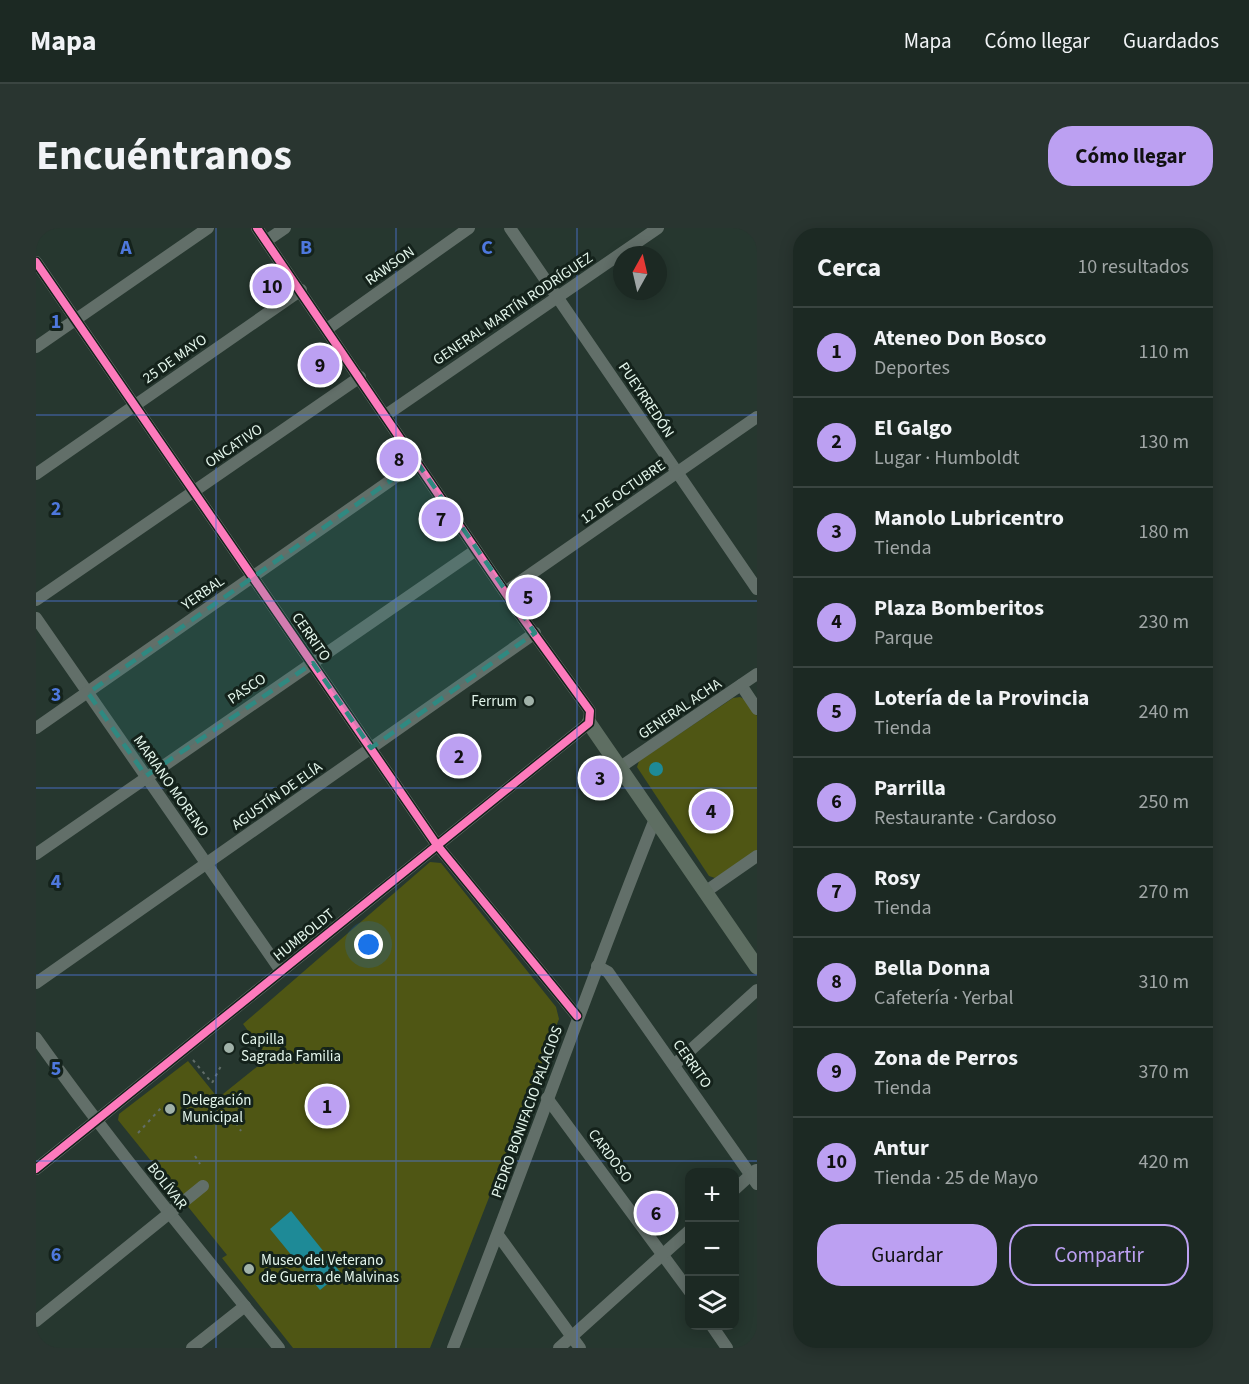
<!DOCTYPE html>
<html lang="es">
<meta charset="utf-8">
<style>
body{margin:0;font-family:"Source Sans 3",sans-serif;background:#293530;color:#f1f3f6}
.controls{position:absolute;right:18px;bottom:18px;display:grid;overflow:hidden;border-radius:12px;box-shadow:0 3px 15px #0003}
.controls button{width:54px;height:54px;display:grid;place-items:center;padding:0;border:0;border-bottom:2px solid #3a4541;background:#1c2923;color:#f1f3f6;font:30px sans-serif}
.compass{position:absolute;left:577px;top:18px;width:54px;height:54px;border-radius:50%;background:#1c2923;box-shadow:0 3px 15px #0003;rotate:8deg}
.you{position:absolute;left:333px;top:717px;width:21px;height:21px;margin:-15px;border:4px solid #fff;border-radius:50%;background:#1a73e8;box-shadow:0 0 0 9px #1a73e833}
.badge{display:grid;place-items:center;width:39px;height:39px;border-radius:50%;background:#bca0f2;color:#111;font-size:20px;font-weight:700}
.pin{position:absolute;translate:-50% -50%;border:3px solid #fff;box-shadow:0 2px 6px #0006}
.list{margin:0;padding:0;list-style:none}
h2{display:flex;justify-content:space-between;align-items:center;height:78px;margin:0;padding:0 24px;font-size:26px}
h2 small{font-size:20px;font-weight:400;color:#a0a6a6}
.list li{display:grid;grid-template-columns:39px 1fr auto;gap:18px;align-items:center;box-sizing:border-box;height:90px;padding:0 24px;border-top:2px solid #3a4541}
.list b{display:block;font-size:22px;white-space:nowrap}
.list p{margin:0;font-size:20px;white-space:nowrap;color:#a0a6a6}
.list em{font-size:20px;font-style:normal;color:#a0a6a6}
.actions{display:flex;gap:12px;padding:18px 24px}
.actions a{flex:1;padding:14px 0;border:2px solid #bca0f2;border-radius:24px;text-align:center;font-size:21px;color:#bca0f2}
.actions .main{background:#bca0f2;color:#111}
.icon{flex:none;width:33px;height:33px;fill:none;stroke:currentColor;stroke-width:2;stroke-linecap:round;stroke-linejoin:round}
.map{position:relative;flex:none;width:721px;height:1120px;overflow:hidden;border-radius:24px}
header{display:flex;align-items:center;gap:36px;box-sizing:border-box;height:84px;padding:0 30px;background:#1c2923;border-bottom:2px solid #3a4541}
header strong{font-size:28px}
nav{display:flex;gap:33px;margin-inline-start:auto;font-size:21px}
.intro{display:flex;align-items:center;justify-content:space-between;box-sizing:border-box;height:144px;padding:0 36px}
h1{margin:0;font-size:42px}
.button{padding:15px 27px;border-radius:24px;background:#bca0f2;color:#111;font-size:21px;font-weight:700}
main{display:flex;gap:36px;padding:0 36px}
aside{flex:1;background:#1c2923;border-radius:24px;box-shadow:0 3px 15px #0003}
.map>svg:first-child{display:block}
.green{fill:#4f5614}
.water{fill:#1e8a97}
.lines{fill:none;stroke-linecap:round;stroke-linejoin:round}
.path{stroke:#626e69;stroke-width:2;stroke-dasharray:3 4.5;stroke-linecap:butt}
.minor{stroke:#626f69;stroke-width:12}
.major{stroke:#5e6e62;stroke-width:15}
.cycleway-casing{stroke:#14221b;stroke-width:11}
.cycleway{stroke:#fd7abc;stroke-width:8}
.marked{fill:#2f8981;fill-opacity:0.2;stroke:#2f8981;stroke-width:4.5;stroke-dasharray:12 8;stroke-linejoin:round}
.grid{fill:none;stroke:#4e78dd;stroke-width:1.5;stroke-opacity:0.55}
.poi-dot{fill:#a1b2a9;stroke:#14221b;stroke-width:2}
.labels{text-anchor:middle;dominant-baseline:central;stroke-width:6;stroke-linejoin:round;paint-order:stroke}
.street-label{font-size:15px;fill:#e3f5eb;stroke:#14221b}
.poi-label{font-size:15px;fill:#e3f5eb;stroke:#14221b;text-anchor:start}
.grid-label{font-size:20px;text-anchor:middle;font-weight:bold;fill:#4e78dd;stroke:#14221b;stroke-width:6;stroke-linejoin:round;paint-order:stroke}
</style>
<header>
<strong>Mapa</strong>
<nav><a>Mapa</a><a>Cómo llegar</a><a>Guardados</a></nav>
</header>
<div class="intro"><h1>Encuéntranos</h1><a class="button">Cómo llegar</a></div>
<main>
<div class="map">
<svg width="721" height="1120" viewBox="0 0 721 1120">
<rect width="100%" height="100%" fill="#26372f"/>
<g class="green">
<polygon points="704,469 710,472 721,488 721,623 679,650 673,648 601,539 603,533 697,470"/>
<polygon points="394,634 405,635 520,779 523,791 394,1120 257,1120 186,1030 191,1027 82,892 83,886 152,833 182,870 232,830 207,796"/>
</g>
<g class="water">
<circle cx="620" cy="541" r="7"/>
<polygon points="255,983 305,1045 284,1062 234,1001"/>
</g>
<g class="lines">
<g class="path">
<polyline points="157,832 176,855 186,836"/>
<polyline points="200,895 205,903"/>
<polyline points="102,905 125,880"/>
<polyline points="159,928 164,936"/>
</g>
<g class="minor">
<polyline points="474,0 721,361"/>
<polyline points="230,13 249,0"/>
<polyline points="0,34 401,617 541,788"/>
<polyline points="291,101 433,0"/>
<polyline points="0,119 172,0"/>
<polyline points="350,187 622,0"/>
<polyline points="0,246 265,62"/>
<polyline points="469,364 721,189"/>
<polyline points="0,372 324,149"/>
<polyline points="0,390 245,743"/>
<polyline points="705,457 721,481"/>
<polyline points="0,500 381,234"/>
<polyline points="583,540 721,446"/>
<polyline points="0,626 440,322"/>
<polyline points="669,664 721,628"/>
<polyline points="561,738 572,744 721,956"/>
<polyline points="0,755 499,405"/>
<path d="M0,810C76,917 160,1018 243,1120"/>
<polyline points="638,837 721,762"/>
<polyline points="511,870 654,1064"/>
<polyline points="0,941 553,495 554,483 483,385 221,0"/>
<polyline points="698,962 720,942"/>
<polyline points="462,1007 544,1120"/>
<polyline points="0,1093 167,958"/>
<polyline points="676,1098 691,1120"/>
<polyline points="156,1120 209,1078"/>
<path d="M417,1120C487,944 549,766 619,591"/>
<polyline points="523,1120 654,1002"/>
</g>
<polyline class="major" points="553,495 721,739"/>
<defs>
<g id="cycleway">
<polyline points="0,34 401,617 541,788"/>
<polyline points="0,941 553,495 554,483 483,385 221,0"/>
</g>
</defs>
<use href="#cycleway" class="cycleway-casing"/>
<use href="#cycleway" class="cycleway"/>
</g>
<path class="marked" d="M381,234L499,405L335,520L277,435L110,548L52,465Z"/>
<path class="grid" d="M180,0V1120M360,0V1120M541,0V1120M0,187H721M0,373H721M0,560H721M0,747H721M0,933H721"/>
<g class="poi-dot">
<circle cx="493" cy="473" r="6"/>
<circle cx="193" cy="820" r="6"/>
<circle cx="134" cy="881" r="6"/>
<circle cx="213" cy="1041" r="6"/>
</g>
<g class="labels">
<g class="street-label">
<text transform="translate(354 38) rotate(-35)">RAWSON</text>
<text transform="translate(477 81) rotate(-34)">GENERAL MARTÍN RODRÍGUEZ</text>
<text transform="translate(139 131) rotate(-35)">25 DE MAYO</text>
<text transform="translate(610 172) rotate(56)">PUEYRREDÓN</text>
<text transform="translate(198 218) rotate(-34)">ONCATIVO</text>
<text transform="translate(587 264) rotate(-35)">12 DE OCTUBRE</text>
<text transform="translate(167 365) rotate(-35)">YERBAL</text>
<text transform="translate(275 409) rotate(55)">CERRITO</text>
<text transform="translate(211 461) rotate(-34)">PASCO</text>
<text transform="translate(644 481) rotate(-34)">GENERAL ACHA</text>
<text transform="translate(135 558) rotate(55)">MARIANO MORENO</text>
<text transform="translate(241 568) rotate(-35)">AGUSTÍN DE ELÍA</text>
<text transform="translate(268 707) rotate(-39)">HUMBOLDT</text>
<text transform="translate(656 836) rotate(55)">CERRITO</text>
<text transform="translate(491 884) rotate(-70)">PEDRO BONIFACIO PALACIOS</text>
<text transform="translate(574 928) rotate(53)">CARDOSO</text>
<text transform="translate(131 958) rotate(52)">BOLÍVAR</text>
</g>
<g class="poi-label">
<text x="481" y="473" text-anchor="end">Ferrum</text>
<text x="205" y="811">Capilla<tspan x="205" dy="17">Sagrada Familia</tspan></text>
<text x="146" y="872">Delegación<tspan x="146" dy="17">Municipal</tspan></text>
<text x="225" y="1032">Museo del Veterano<tspan x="225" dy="17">de Guerra de Malvinas</tspan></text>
</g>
</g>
<g class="grid-label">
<text x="90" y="26">A</text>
<text x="270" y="26">B</text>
<text x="451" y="26">C</text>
<text x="20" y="100">1</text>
<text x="20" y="287">2</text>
<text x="20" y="473">3</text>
<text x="20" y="660">4</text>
<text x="20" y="847">5</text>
<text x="20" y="1033">6</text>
</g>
</svg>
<div class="controls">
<button>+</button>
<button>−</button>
<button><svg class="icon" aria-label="layers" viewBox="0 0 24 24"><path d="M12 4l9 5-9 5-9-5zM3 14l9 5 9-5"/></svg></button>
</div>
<svg class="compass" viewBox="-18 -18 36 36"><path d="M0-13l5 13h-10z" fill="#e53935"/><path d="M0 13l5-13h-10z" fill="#a0a6a6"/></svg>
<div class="you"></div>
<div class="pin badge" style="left:291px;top:878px">1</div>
<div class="pin badge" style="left:423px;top:528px">2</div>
<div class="pin badge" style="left:564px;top:550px">3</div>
<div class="pin badge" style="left:675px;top:583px">4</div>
<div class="pin badge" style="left:492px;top:369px">5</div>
<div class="pin badge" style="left:620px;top:985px">6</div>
<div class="pin badge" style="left:405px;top:291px">7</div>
<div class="pin badge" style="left:363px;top:231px">8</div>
<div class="pin badge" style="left:284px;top:137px">9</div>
<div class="pin badge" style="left:236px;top:58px">10</div>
</div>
<aside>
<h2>Cerca<small>10 resultados</small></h2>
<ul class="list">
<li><span class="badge">1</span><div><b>Ateneo Don Bosco</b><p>Deportes</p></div><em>110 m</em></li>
<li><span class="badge">2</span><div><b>El Galgo</b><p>Lugar · Humboldt</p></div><em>130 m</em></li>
<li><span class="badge">3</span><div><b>Manolo Lubricentro</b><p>Tienda</p></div><em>180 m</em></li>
<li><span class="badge">4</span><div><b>Plaza Bomberitos</b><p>Parque</p></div><em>230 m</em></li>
<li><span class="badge">5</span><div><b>Lotería de la Provincia</b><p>Tienda</p></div><em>240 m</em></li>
<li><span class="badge">6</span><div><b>Parrilla</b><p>Restaurante · Cardoso</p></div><em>250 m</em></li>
<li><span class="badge">7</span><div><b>Rosy</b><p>Tienda</p></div><em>270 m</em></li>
<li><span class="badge">8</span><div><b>Bella Donna</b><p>Cafetería · Yerbal</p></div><em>310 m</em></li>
<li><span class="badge">9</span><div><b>Zona de Perros</b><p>Tienda</p></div><em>370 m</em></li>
<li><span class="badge">10</span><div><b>Antur</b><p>Tienda · 25 de Mayo</p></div><em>420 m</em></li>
</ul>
<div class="actions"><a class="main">Guardar</a><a>Compartir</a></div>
</aside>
</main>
